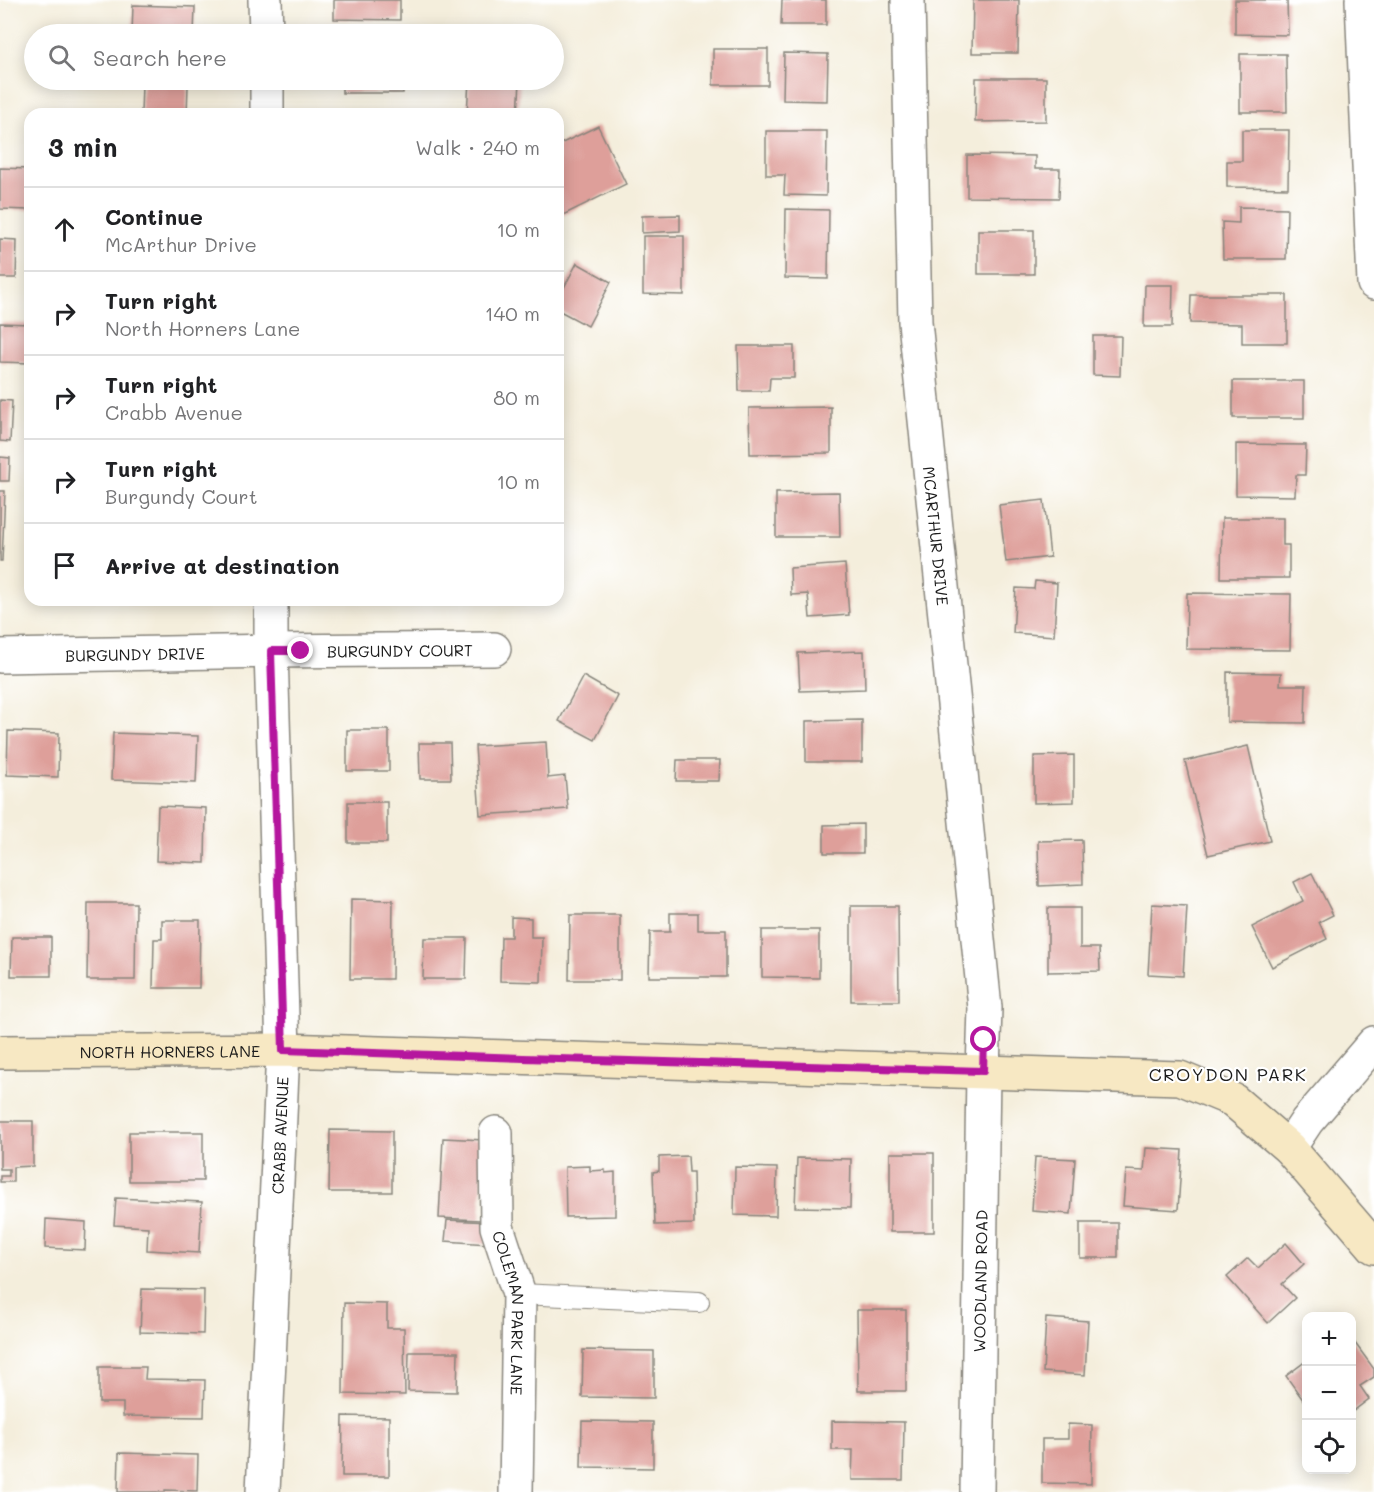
<!DOCTYPE html>
<meta charset="utf-8">
<style>
body{margin:0;font-family:Mali,sans-serif;background:#f2f2f2;color:#202124}
.controls{position:absolute;right:18px;bottom:18px;display:grid;overflow:hidden;border-radius:12px;box-shadow:0 3px 15px #0003}
.controls button{width:54px;height:54px;display:grid;place-items:center;padding:0;border:0;border-bottom:2px solid #e0e0e0;background:#fff;color:#202124;font:30px sans-serif}
.stop{position:absolute;width:18px;height:18px;margin:-14px;border:4px solid #b5179e;border-radius:50%;background:#fff}
.stop.end{background:#b5179e;border-color:#fff;box-shadow:0 2px 6px #0008}
.list{margin:0;padding:0;list-style:none}
h2{display:flex;justify-content:space-between;align-items:center;height:78px;margin:0;padding:0 24px;font-size:26px}
h2 small{font-size:20px;font-weight:400;color:#757577}
.list li{display:grid;grid-template-columns:39px 1fr auto;gap:18px;align-items:center;box-sizing:border-box;height:84px;padding:0 24px;border-top:2px solid #e0e0e0}
.list b{display:block;font-size:22px;white-space:nowrap}
.list p{margin:0;font-size:20px;white-space:nowrap;color:#757577}
.list em{font-size:20px;font-style:normal;color:#757577}
.icon{flex:none;width:33px;height:33px;fill:none;stroke:currentColor;stroke-width:2;stroke-linecap:round;stroke-linejoin:round}
.map{position:relative;flex:none;width:1374px;height:1492px;overflow:hidden}
.search{position:absolute;background:#fff;box-shadow:0 3px 15px #0003;left:24px;top:24px;width:540px;height:66px;display:flex;align-items:center;gap:15px;box-sizing:border-box;padding:0 21px;border-radius:33px;color:#757577;font-size:22px}
.panel{position:absolute;background:#fff;box-shadow:0 3px 15px #0003;left:24px;top:108px;width:540px;height:498px;border-radius:18px}
.map>svg:first-child{display:block}
.building{fill:#de9f9a}
.lines{fill:none;stroke-linecap:round;stroke-linejoin:round}
.lane-casing{stroke:#88857c;stroke-width:22}
.street-casing{stroke:#88857c;stroke-width:36}
.secondary-casing{stroke:#88857c;stroke-width:36}
.lane{stroke:#fff;stroke-width:20}
.street{stroke:#fff;stroke-width:33}
.secondary{stroke:#f7e8c3;stroke-width:33}
.route{stroke:#b5179e;stroke-width:8}
.labels{text-anchor:middle;dominant-baseline:central;stroke-width:4.5;stroke-linejoin:round;paint-order:stroke}
.street-label{font-size:16px;fill:#1c1c1c;stroke:#fff}
.neighbourhood-label{font-size:18px;letter-spacing:1.5px;fill:#1c1c1c;stroke:#fff}
</style>
<div class="map">
<svg width="1374" height="1492" viewBox="0 0 1374 1492">
<rect width="100%" height="100%" fill="#fff"/>
<filter id="ink" filterUnits="userSpaceOnUse"><feTurbulence type="fractalNoise" baseFrequency=".0167" numOctaves="2"/><feDisplacementMap in="SourceGraphic" scale="12" xChannelSelector="R" yChannelSelector="G"/><feConvolveMatrix kernelMatrix="1 2 1 2 8 2 1 2 1" color-interpolation-filters="sRGB"/></filter>
<filter id="wash" filterUnits="userSpaceOnUse"><feTurbulence type="fractalNoise" baseFrequency=".008" numOctaves="4" result="noise"/><feDisplacementMap in="SourceGraphic" scale="24" xChannelSelector="R" yChannelSelector="G"/><feGaussianBlur stdDeviation="1.35" result="paint"/><feColorMatrix in="noise" values="0 0 0 0 0 0 0 0 0 0 0 0 0 0 0 0 0 1.4 0 .05"/><feComposite in="paint" operator="in"/></filter>
<g filter="url(#wash)">
<rect width="100%" height="100%" fill="#f4eedc"/>
<g id="blocks">
<g class="building">
<polygon points="334,0 400,0 400,20 334,19"/>
<polygon points="782,0 826,0 826,25 781,25"/>
<polygon points="973,0 1019,0 1018,53 972,53"/>
<polygon points="1235,0 1287,0 1288,35 1235,34"/>
<polygon points="133,5 195,7 194,34 132,34"/>
<rect x="713" y="49" width="55" height="36"/>
<polygon points="784,53 828,54 827,101 783,100"/>
<polygon points="1240,54 1286,54 1287,112 1240,112"/>
<polygon points="976,78 1046,78 1046,121 975,122"/>
<rect x="342" y="80" width="61" height="13"/>
<polygon points="469,80 520,82 518,114 467,114"/>
<polygon points="142,84 188,86 187,114 141,114"/>
<polygon points="598,126 626,184 563,215 558,205 558,145"/>
<polygon points="1242,130 1289,130 1288,188 1227,187 1227,161 1242,161"/>
<polygon points="766,131 827,131 826,196 784,195 785,175 766,175"/>
<polygon points="967,155 1035,156 1035,169 1060,169 1059,198 967,197"/>
<polygon points="0,168 30,169 30,210 0,209"/>
<polygon points="1239,207 1287,208 1286,259 1223,259 1222,222 1239,223"/>
<polygon points="786,209 829,210 828,279 785,278"/>
<polygon points="680,215 680,231 642,233 642,216"/>
<rect x="978" y="230" width="56" height="44"/>
<polygon points="643,236 684,236 684,295 643,294"/>
<polygon points="0,239 17,240 16,278 0,278"/>
<polygon points="577,263 611,282 588,326 558,310 558,299"/>
<polygon points="1145,285 1173,285 1172,327 1144,327"/>
<polygon points="1191,295 1287,295 1287,343 1242,343 1242,324 1190,323"/>
<polygon points="0,323 30,324 30,363 0,362"/>
<polygon points="1093,336 1121,336 1120,376 1093,375"/>
<polygon points="738,346 794,346 794,378 770,378 769,391 739,391"/>
<rect x="1233" y="381" width="71" height="37"/>
<polygon points="0,400 12,401 10,442 0,441"/>
<polygon points="831,407 831,453 750,454 749,408"/>
<polygon points="1236,444 1306,445 1305,475 1296,475 1295,496 1236,495"/>
<polygon points="0,457 10,458 9,481 0,481"/>
<polygon points="0,491 5,491 2,561 0,561"/>
<polygon points="839,492 840,537 776,537 776,493"/>
<polygon points="1044,500 1050,557 1006,562 999,505"/>
<polygon points="1222,518 1283,518 1283,545 1289,545 1289,578 1221,578"/>
<polygon points="845,564 849,615 810,618 808,594 791,595 790,568"/>
<polygon points="1035,581 1057,583 1054,636 1013,633 1016,588 1034,589"/>
<polygon points="1187,593 1291,594 1290,650 1186,649"/>
<polygon points="864,651 865,689 800,691 798,653"/>
<polygon points="1227,672 1281,673 1280,685 1306,685 1305,723 1227,722"/>
<polygon points="583,676 618,696 595,740 559,721"/>
<polygon points="862,720 862,762 806,762 806,721"/>
<rect x="347" y="730" width="42" height="41"/>
<polygon points="8,731 59,733 58,777 7,775"/>
<polygon points="113,733 198,736 196,783 111,780"/>
<polygon points="546,742 548,778 565,776 568,809 480,815 475,746"/>
<polygon points="419,743 450,743 451,779 420,779"/>
<polygon points="1248,746 1270,841 1208,855 1185,761"/>
<polygon points="1074,755 1074,802 1034,803 1034,756"/>
<polygon points="677,760 720,760 719,781 676,781"/>
<rect x="348" y="802" width="39" height="41"/>
<polygon points="158,806 206,808 205,863 156,861"/>
<polygon points="863,824 863,853 824,853 824,825"/>
<polygon points="1082,840 1083,884 1039,886 1038,841"/>
<polygon points="1312,873 1333,915 1319,922 1327,939 1272,967 1252,927 1303,901 1294,882"/>
<polygon points="351,899 393,900 392,979 350,979"/>
<polygon points="88,903 136,903 135,980 87,980"/>
<polygon points="1152,904 1187,906 1183,976 1148,974"/>
<polygon points="851,906 898,906 899,1001 851,1001"/>
<polygon points="1048,908 1080,908 1080,948 1099,948 1100,971 1048,972"/>
<polygon points="670,913 698,913 698,930 726,930 726,977 649,977 650,932 670,932"/>
<polygon points="570,915 620,915 620,980 569,980"/>
<polygon points="511,917 531,918 531,937 542,937 541,982 500,981 501,937 511,937"/>
<polygon points="162,920 200,920 199,988 153,988 154,939 162,939"/>
<polygon points="762,930 819,930 819,978 762,977"/>
<polygon points="12,937 51,937 51,976 11,976"/>
<polygon points="424,938 467,938 466,979 423,979"/>
<polygon points="0,1121 33,1121 33,1166 13,1167 13,1182 0,1182 0,1176 9,1176 9,1169 0,1169"/>
<polygon points="330,1130 392,1131 392,1192 329,1192"/>
<rect x="129" y="1132" width="74" height="49"/>
<polygon points="443,1138 484,1140 480,1220 439,1218"/>
<polygon points="1146,1148 1182,1150 1178,1210 1123,1206 1126,1170 1144,1171"/>
<rect x="890" y="1153" width="44" height="79"/>
<polygon points="688,1156 689,1172 693,1172 694,1224 655,1225 653,1172 659,1171 659,1157"/>
<polygon points="1035,1157 1075,1159 1071,1214 1032,1211"/>
<polygon points="797,1158 851,1159 850,1208 795,1207"/>
<polygon points="590,1166 590,1171 605,1170 605,1173 615,1172 615,1216 566,1217 565,1167"/>
<polygon points="735,1167 777,1168 776,1216 734,1215"/>
<polygon points="116,1198 202,1202 199,1253 147,1250 148,1227 114,1225"/>
<polygon points="46,1219 86,1222 85,1250 45,1248"/>
<polygon points="447,1220 489,1222 488,1244 445,1241"/>
<rect x="1080" y="1223" width="38" height="35"/>
<polygon points="1286,1243 1304,1264 1282,1284 1295,1298 1268,1323 1227,1277 1248,1258 1258,1268"/>
<polygon points="142,1289 204,1290 203,1334 140,1332"/>
<polygon points="344,1303 387,1304 387,1328 404,1328 405,1395 343,1394"/>
<polygon points="857,1310 906,1310 906,1391 858,1391"/>
<polygon points="1046,1318 1088,1321 1085,1375 1043,1372"/>
<polygon points="1352,1339 1374,1369 1374,1377 1360,1386 1369,1399 1352,1412"/>
<polygon points="583,1350 654,1351 654,1398 582,1397"/>
<polygon points="409,1352 458,1352 457,1392 408,1391"/>
<polygon points="1306,1361 1306,1404 1286,1376"/>
<polygon points="99,1367 146,1367 145,1379 205,1380 204,1417 123,1416 123,1403 99,1403"/>
<polygon points="343,1416 389,1417 389,1476 342,1476"/>
<polygon points="582,1421 653,1422 653,1468 581,1467"/>
<polygon points="832,1421 904,1422 903,1480 852,1480 853,1450 832,1450"/>
<polygon points="1068,1424 1092,1425 1091,1484 1042,1483 1042,1439 1068,1439"/>
<polygon points="119,1453 198,1455 197,1491 165,1490 165,1492 118,1492"/>
</g>
</g>
</g>
<g filter="url(#ink)">
<use href="#blocks" fill-opacity="0" stroke="#88857c" stroke-width="1.5"/>
<g class="lines">
<defs>
<polyline id="lane" points="519,1294 699,1302"/>
<g id="street">
<polyline points="265,0 266,34"/>
<path id="s1" d="M908,0L915,322L985,1008L983,1071L977,1492"/>
<polyline points="1362,0 1374,283"/>
<polyline points="267,80 267,114"/>
<path id="s2" d="M0,656L271,651L494,649"/>
<path id="s3" d="M496,1133L497,1227L519,1294L516,1492"/>
<polyline points="1289,1148 1307,1121 1374,1043"/>
<path id="s4" d="M263,1492L283,1050L271,651V600"/>
</g>
<g id="secondary">
<path id="s5" d="M0,1052L283,1050L1180,1078L1233,1100L1289,1148L1374,1247"/>
</g>
</defs>
<use href="#lane" class="lane-casing"/>
<use href="#street" class="street-casing"/>
<use href="#secondary" class="secondary-casing"/>
<use href="#lane" class="lane"/>
<use href="#street" class="street"/>
<use href="#secondary" class="secondary"/>
</g>
</g>
<g class="lines" filter="url(#ink)">
<polyline class="route" points="301,651 271,651 283,1050 523,1058 983,1071 984,1040"/>
</g>
<g class="labels">
<g class="street-label">
<text stroke="none"><textPath href="#s1" startOffset="537">MCARTHUR DRIVE</textPath></text>
<text stroke="none"><textPath href="#s2" startOffset="400">BURGUNDY COURT</textPath></text>
<text stroke="none"><textPath href="#s2" startOffset="135">BURGUNDY DRIVE</textPath></text>
<text stroke="none"><textPath href="#s5" startOffset="170">NORTH HORNERS LANE</textPath></text>
<text stroke="none"><textPath href="#s4" startOffset="357">CRABB AVENUE</textPath></text>
<text transform="translate(980 1281) rotate(-89)">WOODLAND ROAD</text>
<text stroke="none"><textPath href="#s3" startOffset="182">COLEMAN PARK LANE</textPath></text>
</g>
<g class="neighbourhood-label">
<text x="1228" y="1074">CROYDON PARK</text>
</g>
</g>
</svg>
<div class="controls">
<button>+</button>
<button>−</button>
<button><svg class="icon" aria-label="locate" viewBox="0 0 24 24"><circle cx="12" cy="12" r="6"/><path d="M12 2v4M12 18v4M2 12h4M18 12h4"/></svg></button>
</div>
<div class="stop" style="left:984px;top:1040px"></div>
<div class="stop end" style="left:301px;top:651px"></div>
<div class="search"><svg class="icon" aria-label="search" viewBox="0 0 24 24"><circle cx="10" cy="10" r="6"/><path d="M15 15l6 6"/></svg>Search here</div>
<section class="panel">
<h2>3 min<small>Walk · 240 m</small></h2>
<ul class="list">
<li><svg class="icon" aria-label="ahead" viewBox="0 0 24 24"><path d="M12 20V5M6 11l6-6 6 6"/></svg><div><b>Continue</b><p>McArthur Drive</p></div><em>10 m</em></li>
<li><svg class="icon" aria-label="right" viewBox="0 0 24 24"><path d="M7 20v-9h11M14 6l5 5-5 5"/></svg><div><b>Turn right</b><p>North Horners Lane</p></div><em>140 m</em></li>
<li><svg class="icon" aria-label="right" viewBox="0 0 24 24"><path d="M7 20v-9h11M14 6l5 5-5 5"/></svg><div><b>Turn right</b><p>Crabb Avenue</p></div><em>80 m</em></li>
<li><svg class="icon" aria-label="right" viewBox="0 0 24 24"><path d="M7 20v-9h11M14 6l5 5-5 5"/></svg><div><b>Turn right</b><p>Burgundy Court</p></div><em>10 m</em></li>
<li><svg class="icon" aria-label="arrive" viewBox="0 0 24 24"><path d="M6 21V4h12l-3 4 3 4H6"/></svg><div><b>Arrive at destination</b></div></li>
</ul>
</section>
</div>
